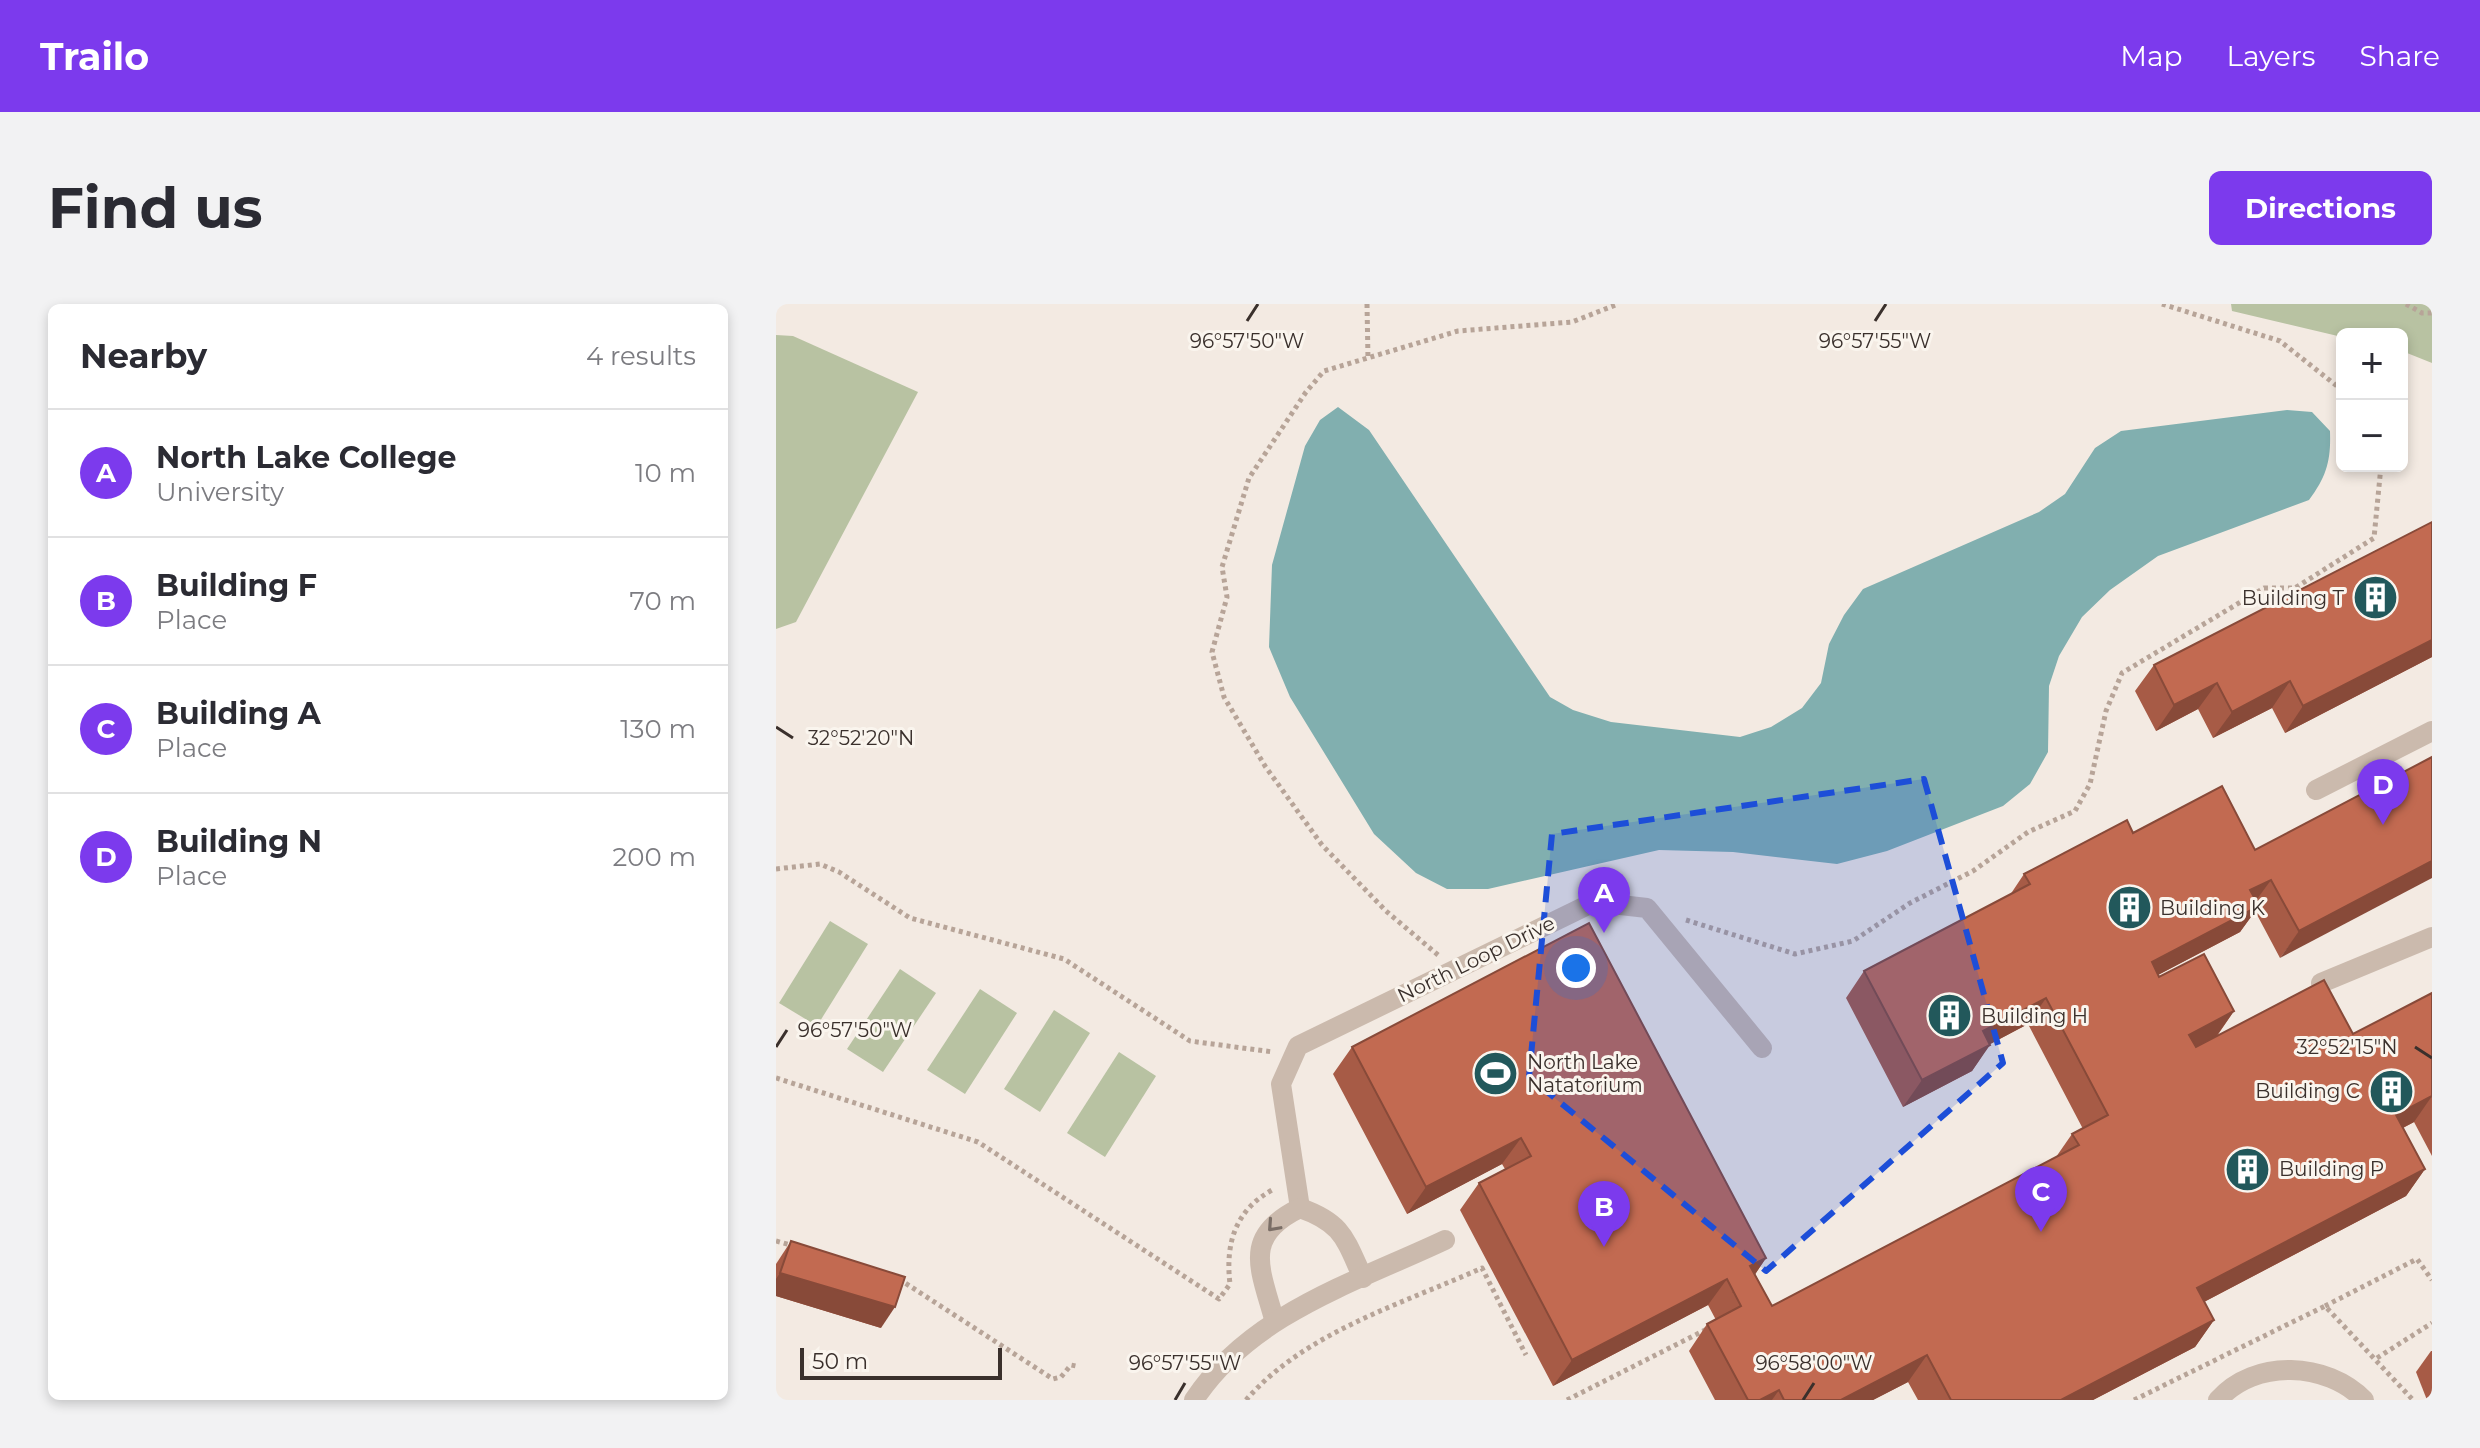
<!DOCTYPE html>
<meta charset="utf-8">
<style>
body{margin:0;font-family:Montserrat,sans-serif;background:#f2f2f3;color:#2b2b33}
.controls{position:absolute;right:24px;top:24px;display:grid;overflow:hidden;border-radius:12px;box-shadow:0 4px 12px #0003}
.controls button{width:72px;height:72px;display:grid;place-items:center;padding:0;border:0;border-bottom:2px solid #e1e1e2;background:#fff;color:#2b2b33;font:40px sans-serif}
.scale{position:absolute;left:24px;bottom:20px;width:202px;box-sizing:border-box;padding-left:8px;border:4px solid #3a302c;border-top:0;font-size:22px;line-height:28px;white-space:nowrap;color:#3a302c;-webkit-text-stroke:6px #faf5ee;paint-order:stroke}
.you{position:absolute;left:800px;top:664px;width:28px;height:28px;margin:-20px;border:6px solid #fff;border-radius:50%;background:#1a73e8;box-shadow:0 0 0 12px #1a73e833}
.badge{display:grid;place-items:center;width:52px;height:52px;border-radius:50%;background:#7c3aed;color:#fff;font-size:26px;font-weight:700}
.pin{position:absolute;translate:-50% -66px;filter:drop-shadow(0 2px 4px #0008)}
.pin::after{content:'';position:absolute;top:42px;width:28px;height:24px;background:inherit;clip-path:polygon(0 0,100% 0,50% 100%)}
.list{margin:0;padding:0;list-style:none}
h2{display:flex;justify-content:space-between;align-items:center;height:104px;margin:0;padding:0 32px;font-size:34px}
h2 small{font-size:26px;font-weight:400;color:#7c7c81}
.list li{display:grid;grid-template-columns:52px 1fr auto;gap:24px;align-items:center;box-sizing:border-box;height:128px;padding:0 32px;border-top:2px solid #e1e1e2}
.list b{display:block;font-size:30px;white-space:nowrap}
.list p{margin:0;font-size:26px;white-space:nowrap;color:#7c7c81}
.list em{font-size:26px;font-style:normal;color:#7c7c81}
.map{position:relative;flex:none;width:1656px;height:1096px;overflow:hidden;border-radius:12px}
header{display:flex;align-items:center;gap:48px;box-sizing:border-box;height:112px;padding:0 40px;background:#7c3aed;color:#fff}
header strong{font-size:38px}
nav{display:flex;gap:44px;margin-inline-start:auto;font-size:28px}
.intro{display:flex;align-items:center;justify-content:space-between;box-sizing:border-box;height:192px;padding:0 48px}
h1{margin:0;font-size:56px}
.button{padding:20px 36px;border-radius:12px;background:#7c3aed;color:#fff;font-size:28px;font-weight:700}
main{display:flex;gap:48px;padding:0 48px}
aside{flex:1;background:#fff;border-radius:12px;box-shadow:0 4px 12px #0003}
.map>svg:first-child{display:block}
.green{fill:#b8c2a2}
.water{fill:#81afaf}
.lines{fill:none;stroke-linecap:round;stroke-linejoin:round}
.path{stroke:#b7a498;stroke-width:5;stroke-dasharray:4 4;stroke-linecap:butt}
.minor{stroke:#cbbaad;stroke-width:20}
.wall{fill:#a75b46}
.shaded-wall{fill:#884a39}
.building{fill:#c26a51;stroke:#884a39;stroke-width:2}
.oneway{stroke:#7b6e66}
.marked{fill:#1d4ed8;fill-opacity:0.2;stroke:#1d4ed8;stroke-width:6;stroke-dasharray:16 10;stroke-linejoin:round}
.ticks{fill:none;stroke:#3a302c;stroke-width:3}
.labels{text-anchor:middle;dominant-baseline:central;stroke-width:6;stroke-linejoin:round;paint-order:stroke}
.poi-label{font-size:20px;fill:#3a302c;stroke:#faf5ee;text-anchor:start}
.street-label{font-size:20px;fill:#3a302c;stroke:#faf5ee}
.ticks-label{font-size:20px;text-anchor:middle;fill:#3a302c;stroke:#faf5ee;stroke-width:6;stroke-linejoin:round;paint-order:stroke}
</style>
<header>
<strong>Trailo</strong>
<nav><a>Map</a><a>Layers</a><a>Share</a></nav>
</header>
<div class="intro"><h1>Find us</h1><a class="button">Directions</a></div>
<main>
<aside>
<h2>Nearby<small>4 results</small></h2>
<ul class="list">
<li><span class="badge">A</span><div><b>North Lake College</b><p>University</p></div><em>10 m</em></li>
<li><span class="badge">B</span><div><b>Building F</b><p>Place</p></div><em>70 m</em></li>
<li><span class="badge">C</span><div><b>Building A</b><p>Place</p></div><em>130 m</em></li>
<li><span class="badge">D</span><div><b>Building N</b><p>Place</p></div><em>200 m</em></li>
</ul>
</aside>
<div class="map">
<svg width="1656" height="1096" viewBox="0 0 1656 1096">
<rect width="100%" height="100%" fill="#f3eae2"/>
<g class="green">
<polygon points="1455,0 1656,0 1656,59 1626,47 1626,30 1566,33 1456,7"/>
<polygon points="0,31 17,32 142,88 20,318 0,325"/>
<polygon points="54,617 92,640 41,722 3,699"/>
<polygon points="124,665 160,689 107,768 71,745"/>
<polygon points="204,685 241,709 189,790 151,766"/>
<polygon points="278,706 314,729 264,808 228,785"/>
<polygon points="343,748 380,772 329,853 291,829"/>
</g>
<path class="water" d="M562,103L593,126L774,393L797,406L835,418L964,433L995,423L1026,404L1045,379L1053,340L1068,311L1087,285L1263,208L1289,190L1319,144L1345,127L1511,106L1536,108L1554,127C1555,156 1551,172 1533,196L1382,252L1334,286L1306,313L1283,352L1273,382L1272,448L1254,480L1227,502L1111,547L1061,560L957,548L883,546L712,585H671L640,569L598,530L514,393L493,343L496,261L529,142L544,116Z"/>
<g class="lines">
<g class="path">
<polyline points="591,0 592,55"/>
<polyline points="1386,0 1504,37 1566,86"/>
<polyline points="1630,0 1646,9 1656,9"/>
<polyline points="0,565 44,560 63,568 134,614 288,655 414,737 497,748"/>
<polyline points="910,616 1019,650 1077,637 1134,599 1197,567 1252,528 1299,507 1314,480 1330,407 1346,369 1488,284 1519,284 1598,234 1605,162"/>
<polyline points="662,651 610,607 546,541 489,462 448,393 436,348 451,293 446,263 473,174 530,88 548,67 682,27 796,18 842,0"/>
<path d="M0,774L202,838L443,995L454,980C449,938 460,905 498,885"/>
<polyline points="0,937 18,942"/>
<polyline points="123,975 277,1075 285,1073 295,1061 300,1062"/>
<polyline points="1549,1002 1641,955 1656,976"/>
<polyline points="1601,1054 1656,1019"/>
<path d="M470,1096C529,1028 626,1000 706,964L750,1051"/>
<polyline points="791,1096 931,1025"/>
<polyline points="1358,1096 1549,1002 1637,1096"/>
</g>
<g class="minor">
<polyline points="1540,486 1656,427"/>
<polyline points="1545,679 1656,633"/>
<polyline points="524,904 505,780 522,742 818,598 871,604 986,744"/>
<path d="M498,1015C484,964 466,932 524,904C567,919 569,935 587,974"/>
<path d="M418,1096C474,1010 580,978 669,936"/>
<path d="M1442,1096C1479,1054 1551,1058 1588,1096"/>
</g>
</g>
<g class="wall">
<polygon points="1656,218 1656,353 1509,429 1496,404 1437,434 1422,405 1380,427 1359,387 1378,361"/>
<polygon points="1656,453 1504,654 1479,607 1464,628 1382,671 1383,673 1458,707 1441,732 1577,730 1656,689 1656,852 1638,818 1627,824 1649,865 1630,892 1428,998 1438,1016 1419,1043 1317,1096 1142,1096 1132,1078 1097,1096 939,1096 913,1047 931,1020 940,1016 932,1001 777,1082 684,906 703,879 729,865 726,860 631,910 557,770 576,743 990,954 979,970 996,1002 1280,853 1296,830 1307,825 1252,720 1214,740 1196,767 1127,803 1070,694 1088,667 1234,591 1248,570 1357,529 1479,546"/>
<polygon points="15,937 105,1024 0,992 0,960"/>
<polygon points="1655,1047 1656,1047 1656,1096 1651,1096 1640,1068"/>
</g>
<g class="shaded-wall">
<polygon points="1656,336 1656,353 1509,429 1527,402"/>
<polygon points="1514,377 1496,404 1437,434 1456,408"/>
<polygon points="1441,379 1422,405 1380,427 1398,401"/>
<polygon points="1656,557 1656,574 1504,654 1523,627"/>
<polygon points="1495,576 1476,602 1474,586"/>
<polygon points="1483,602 1464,628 1357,684 1376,658"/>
<polygon points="1270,694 1252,720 1188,754 1207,727"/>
<polygon points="1458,707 1439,734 1395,757 1413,731"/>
<polygon points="1214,741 1196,767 1127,803 1146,776"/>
<polygon points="1656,792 1638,818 1601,837 1620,811"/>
<polygon points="745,834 726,860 631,910 650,883"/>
<polygon points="1649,865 1630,892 1403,1011 1421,984"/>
<polygon points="990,954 972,981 956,989 974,962"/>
<polygon points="4,969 119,1003 105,1024 0,992 0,975"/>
<polygon points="951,975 932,1001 777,1082 796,1056"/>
<polygon points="1438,1016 1419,1043 1317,1096 1285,1096"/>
<polygon points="1151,1051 1132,1078 1097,1096 1065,1096"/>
<polygon points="1003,1086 996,1096 984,1096"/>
</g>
<g class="building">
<polygon points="1656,218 1656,336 1527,402 1514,377 1456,408 1441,379 1398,401 1378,361"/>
<polygon points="1656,453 1656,557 1523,627 1495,576 1474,586 1483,602 1376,658 1383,673 1428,650 1458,707 1413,731 1420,743 1548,676 1577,730 1656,689 1656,792 1620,811 1649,865 1421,984 1438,1016 1285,1096 1175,1096 1151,1051 1065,1096 1008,1096 1003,1086 984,1096 972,1096 931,1020 965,1002 951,975 796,1056 703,879 755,852 745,834 650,883 576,743 813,619 990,954 974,962 996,1002 1303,841 1296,830 1332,811 1270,694 1207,727 1214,741 1146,776 1088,667 1254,580 1248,570 1351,516 1357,529 1446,482 1479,546"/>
<polygon points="15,937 129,973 119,1003 4,969"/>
</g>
<defs><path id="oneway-chevron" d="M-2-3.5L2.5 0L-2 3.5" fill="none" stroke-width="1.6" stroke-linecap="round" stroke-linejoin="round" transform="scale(2)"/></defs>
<use class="oneway" href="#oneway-chevron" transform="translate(497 922) rotate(132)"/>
<path class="marked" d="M1148,475L1227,759L990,967L753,773L776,530Z"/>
<path class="ticks" d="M471,17L482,0M1099,17L1110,0M0,423L17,434M0,743L11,726M1639,743L1656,754M399,1096L409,1079M1027,1096L1038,1079"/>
<defs>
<symbol id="building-disc" viewBox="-11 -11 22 22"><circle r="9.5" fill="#22585b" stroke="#faf5ee"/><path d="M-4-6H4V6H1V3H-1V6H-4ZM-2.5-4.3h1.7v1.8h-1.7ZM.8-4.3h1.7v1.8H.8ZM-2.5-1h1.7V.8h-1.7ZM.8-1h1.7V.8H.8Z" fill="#fff"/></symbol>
<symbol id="stadium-disc" viewBox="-11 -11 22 22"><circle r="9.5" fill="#22585b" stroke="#faf5ee"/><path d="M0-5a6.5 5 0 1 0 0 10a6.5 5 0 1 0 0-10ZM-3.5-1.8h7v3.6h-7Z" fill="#fff"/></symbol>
</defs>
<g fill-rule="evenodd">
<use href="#building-disc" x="1574" y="268" width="51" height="51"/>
<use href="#building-disc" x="1328" y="578" width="51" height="51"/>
<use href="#building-disc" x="1148" y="686" width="51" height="51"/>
<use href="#stadium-disc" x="694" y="744" width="51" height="51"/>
<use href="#building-disc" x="1590" y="762" width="51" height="51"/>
<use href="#building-disc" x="1446" y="840" width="51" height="51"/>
</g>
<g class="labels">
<g class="poi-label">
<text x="1568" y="294" text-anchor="end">Building T</text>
<text x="1384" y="604">Building K</text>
<text x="1205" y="712">Building H</text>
<text x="751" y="758">North Lake<tspan x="751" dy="23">Natatorium</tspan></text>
<text x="1584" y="787" text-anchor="end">Building C</text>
<text x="1503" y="865">Building P</text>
</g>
<g class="street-label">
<text transform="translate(700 655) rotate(-26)">North Loop Drive</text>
</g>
</g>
<g class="ticks-label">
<text x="471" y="44">96°57'50"W</text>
<text x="1099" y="44">96°57'55"W</text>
<text x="85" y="441">32°52'20"N</text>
<text x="79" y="733">96°57'50"W</text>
<text x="1571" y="750">32°52'15"N</text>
<text x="409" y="1066">96°57'55"W</text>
<text x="1038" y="1066">96°58'00"W</text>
</g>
</svg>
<div class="controls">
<button>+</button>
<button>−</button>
</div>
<div class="scale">50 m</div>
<div class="you"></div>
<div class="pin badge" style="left:828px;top:629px">A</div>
<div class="pin badge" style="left:828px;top:943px">B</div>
<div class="pin badge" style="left:1265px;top:928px">C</div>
<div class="pin badge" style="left:1607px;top:521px">D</div>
</div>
</main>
